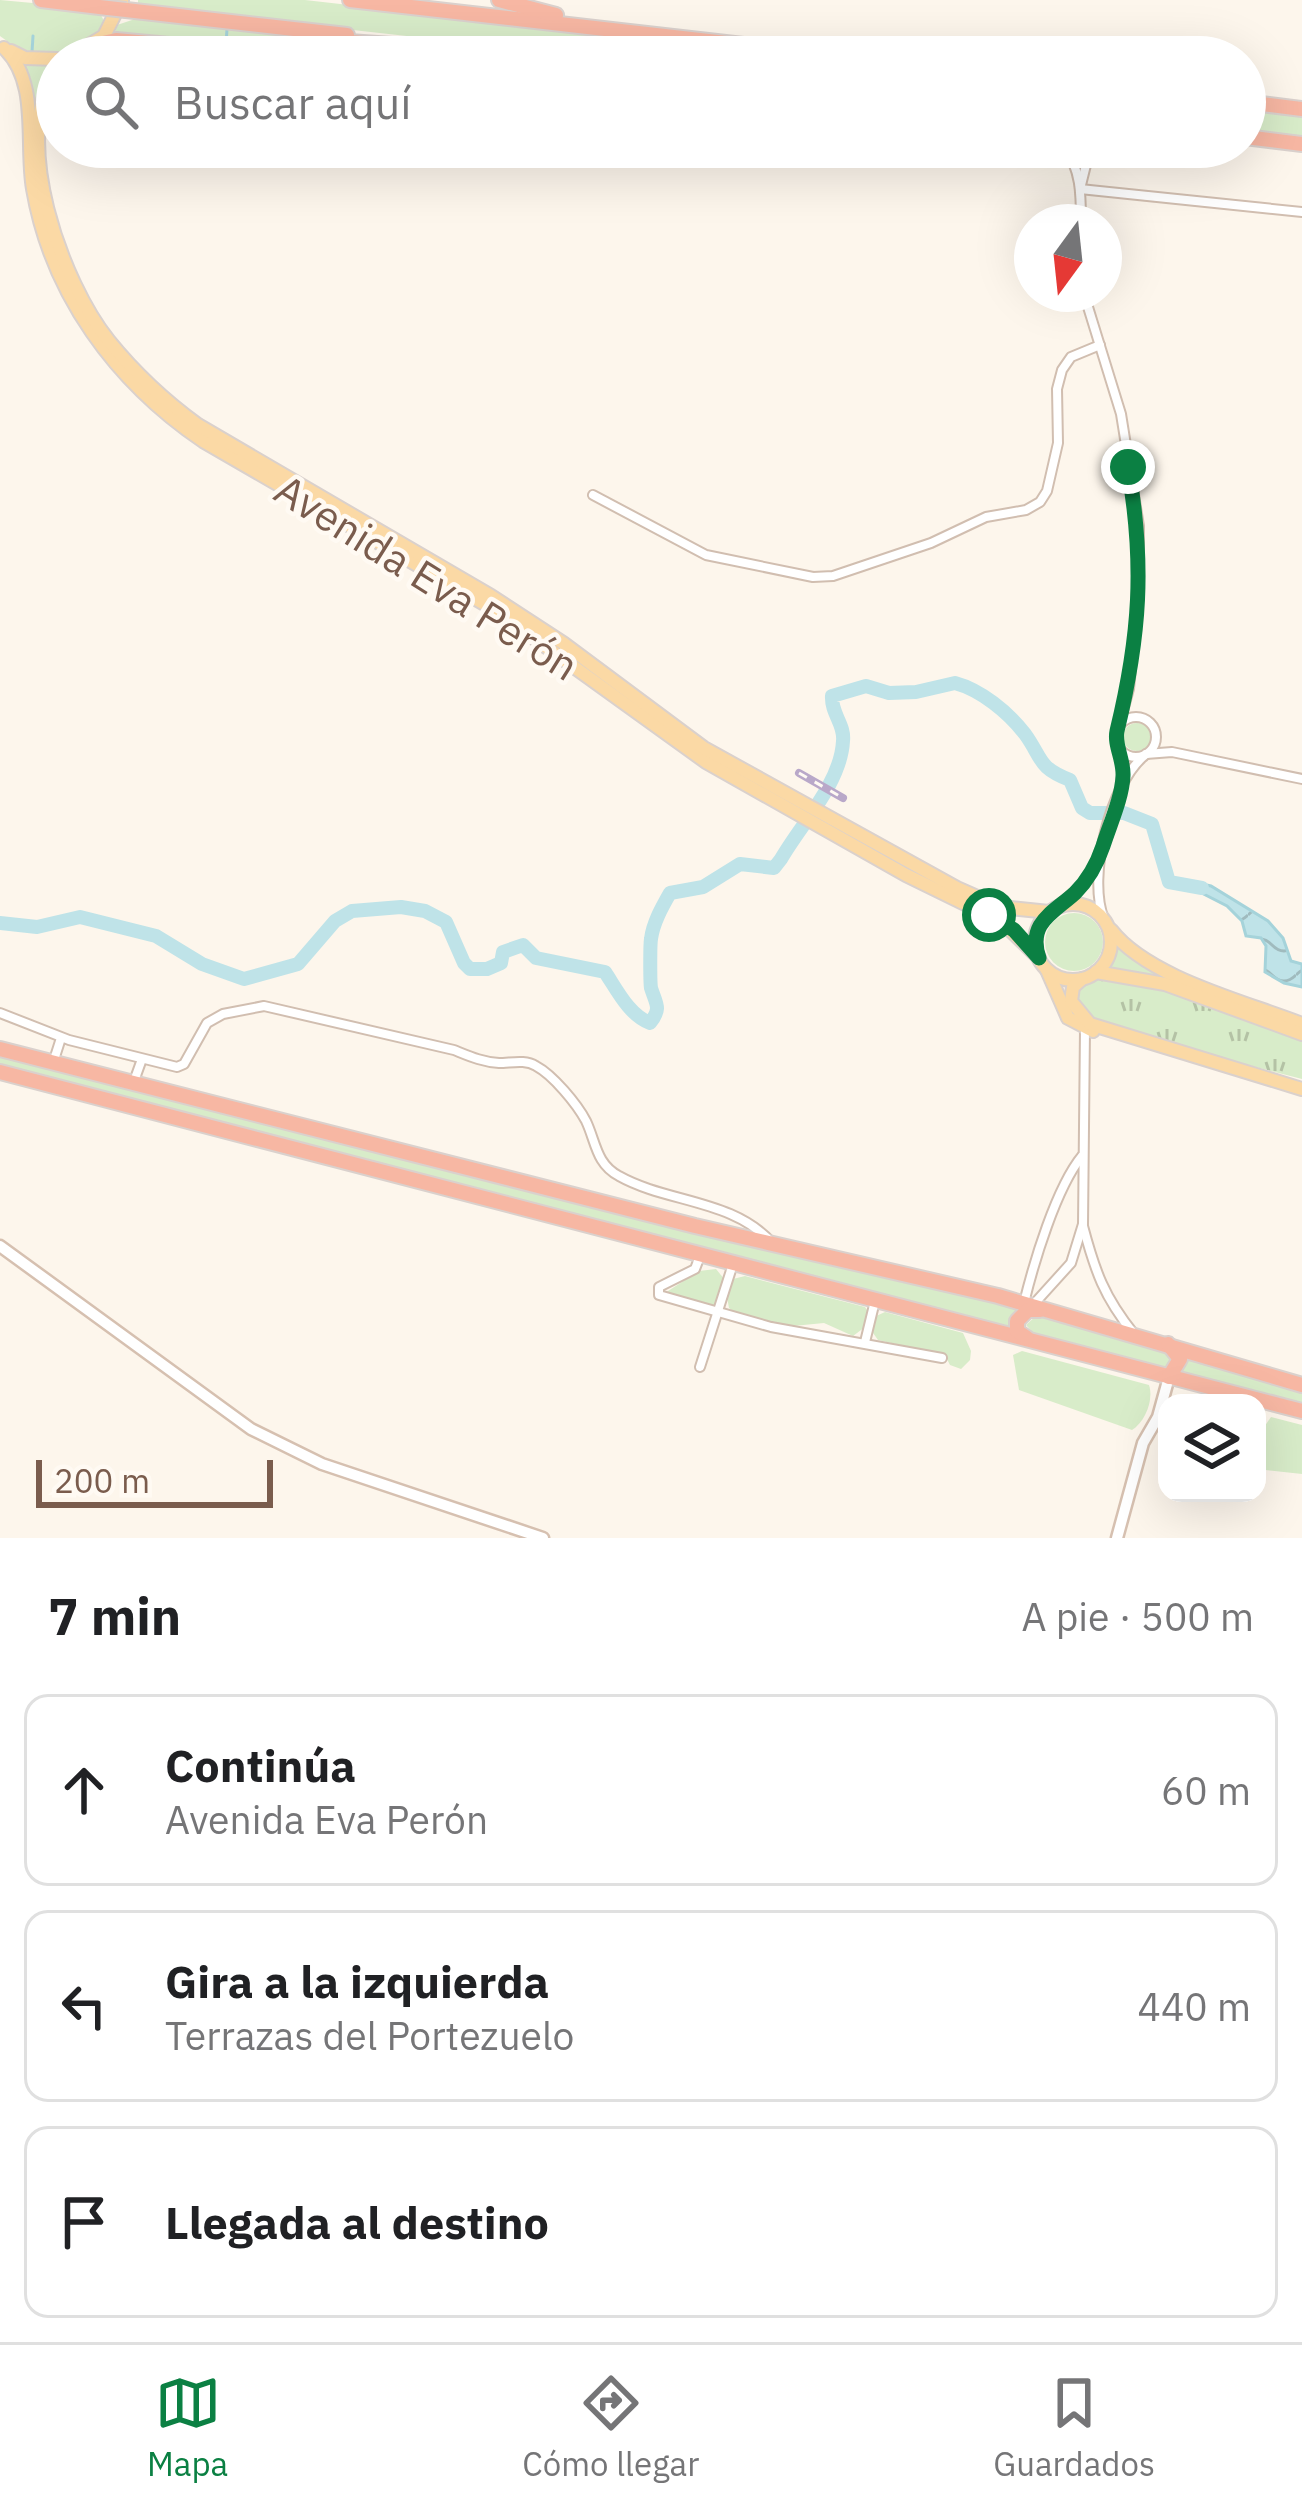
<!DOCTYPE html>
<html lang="es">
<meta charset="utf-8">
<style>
body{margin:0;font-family:"IBM Plex Sans",sans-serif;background:#f6f6f6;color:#202124}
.controls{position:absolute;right:36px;bottom:36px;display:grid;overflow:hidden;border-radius:24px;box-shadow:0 12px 48px #0002}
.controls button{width:108px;height:108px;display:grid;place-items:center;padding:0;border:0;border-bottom:3px solid #e0e0e0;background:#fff;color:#202124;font:60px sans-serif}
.compass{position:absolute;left:1014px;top:204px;width:108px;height:108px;border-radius:50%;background:#fff;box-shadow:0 12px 48px #0002;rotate:195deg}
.scale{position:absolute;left:36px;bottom:30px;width:237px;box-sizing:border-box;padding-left:12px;border:6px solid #7a5c4d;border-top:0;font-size:33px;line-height:42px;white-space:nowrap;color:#7a5c4d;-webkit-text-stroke:9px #fffaf3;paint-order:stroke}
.stop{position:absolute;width:36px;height:36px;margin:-27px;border:9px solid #0b8043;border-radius:50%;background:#fff}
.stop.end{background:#0b8043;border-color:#fff;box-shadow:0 3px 12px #0008}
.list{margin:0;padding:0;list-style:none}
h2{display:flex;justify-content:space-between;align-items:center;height:156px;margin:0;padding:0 48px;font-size:51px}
h2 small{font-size:39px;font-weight:400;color:#757577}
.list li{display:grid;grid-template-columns:78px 1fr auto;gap:36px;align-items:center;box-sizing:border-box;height:192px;margin:0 24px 24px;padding:0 24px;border:3px solid #e0e0e0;border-radius:24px}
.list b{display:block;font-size:45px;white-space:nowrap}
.list p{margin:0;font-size:39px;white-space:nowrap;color:#757577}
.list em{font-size:39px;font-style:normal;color:#757577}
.icon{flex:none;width:66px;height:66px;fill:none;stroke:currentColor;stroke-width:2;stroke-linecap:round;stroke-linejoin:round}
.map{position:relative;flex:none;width:1302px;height:1538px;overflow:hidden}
.search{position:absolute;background:#fff;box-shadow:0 12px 48px #0002;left:36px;right:36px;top:36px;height:132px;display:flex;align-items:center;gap:30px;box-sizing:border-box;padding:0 42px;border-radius:66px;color:#757577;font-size:45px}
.sheet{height:804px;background:#fff}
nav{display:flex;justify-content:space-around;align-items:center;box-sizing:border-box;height:168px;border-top:3px solid #e0e0e0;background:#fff;font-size:33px;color:#757577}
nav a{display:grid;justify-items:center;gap:6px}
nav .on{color:#0b8043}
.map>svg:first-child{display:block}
.grass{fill:#d8ecc9}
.park{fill:url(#park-tufts)}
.water{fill:url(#water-waves);stroke:#a5d3da;stroke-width:3}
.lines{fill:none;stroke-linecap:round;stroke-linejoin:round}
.stream{stroke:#a5d3da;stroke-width:3}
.river{stroke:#bfe3e8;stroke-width:14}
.street-casing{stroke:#d1beb0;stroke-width:12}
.secondary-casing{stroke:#d6c0b0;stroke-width:15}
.primary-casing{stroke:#dad1cd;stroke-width:16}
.highway-casing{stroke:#dad1cd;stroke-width:18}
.street{stroke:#fff;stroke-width:8}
.secondary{stroke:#fff;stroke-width:10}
.primary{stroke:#fbd9a5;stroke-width:12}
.highway{stroke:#f7b7a3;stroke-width:14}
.rail-casing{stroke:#b9a8c9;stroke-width:8}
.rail{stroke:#fffaf3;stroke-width:3;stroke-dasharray:9;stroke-linecap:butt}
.highway-bridge-casing{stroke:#dad1cd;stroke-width:18;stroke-linecap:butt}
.highway-bridge{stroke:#f7b7a3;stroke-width:14}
.route{stroke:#0b8043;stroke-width:15}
.labels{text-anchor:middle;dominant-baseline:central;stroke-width:9;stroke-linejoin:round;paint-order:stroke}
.street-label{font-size:42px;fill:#7a5c4d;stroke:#fffaf3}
</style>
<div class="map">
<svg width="1302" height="1538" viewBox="0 0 1302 1538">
<defs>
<pattern id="park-tufts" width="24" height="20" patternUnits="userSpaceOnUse" patternTransform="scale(3)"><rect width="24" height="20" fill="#d8ecc9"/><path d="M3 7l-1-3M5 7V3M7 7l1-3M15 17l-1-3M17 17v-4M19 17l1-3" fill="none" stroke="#b4c2a5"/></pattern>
<pattern id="water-waves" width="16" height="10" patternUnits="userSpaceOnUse" patternTransform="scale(3)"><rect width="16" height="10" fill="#bfe3e8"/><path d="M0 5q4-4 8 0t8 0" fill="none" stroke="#a0bbbe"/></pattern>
</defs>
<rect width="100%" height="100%" fill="#fdf6ec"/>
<g class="grass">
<path d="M0,0L98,9L105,23C77,57 35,64 0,36Z"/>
<polygon points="138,0 305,0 806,57 594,57 138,6"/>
<polygon points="138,18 306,35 303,40 255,44 114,36 117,25"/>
<path d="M19,59L57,61C54,78 40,93 38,111C34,144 41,178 48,210C90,410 288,475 443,569C526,620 599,682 679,737C709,758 765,779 786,802L678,739L500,607L207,437L150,393L109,348L63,267L38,176L31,83Z"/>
<polygon points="1245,107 1302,114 1302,138 1245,132"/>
<circle cx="1137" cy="737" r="14"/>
<circle cx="1074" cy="942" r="29"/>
<polygon points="1113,945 1153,971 1302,1031 1151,975 1106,967"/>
<polygon points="0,1053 1021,1306 1014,1315 1012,1333 0,1067"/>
<polygon points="716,1269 725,1280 714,1308 665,1293 699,1271"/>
<polygon points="745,1276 865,1307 869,1313 865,1327 853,1336 824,1323 783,1327 734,1312 729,1308 727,1297 733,1279"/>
<polygon points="885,1312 963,1333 971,1351 970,1360 961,1369 950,1365 945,1355 878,1340 871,1330 874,1317"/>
<polygon points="1037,1315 1166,1351 1176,1358 1170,1369 1034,1334 1026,1325"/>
<path d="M1022,1351L1149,1385C1154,1400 1145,1422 1132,1430L1019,1390L1013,1355Z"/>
<polygon points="1183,1353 1302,1390 1302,1407 1179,1376 1184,1363"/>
<polygon points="1271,1417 1302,1425 1302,1474 1257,1469 1257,1437"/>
</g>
<polygon class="park" points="1104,977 1137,980 1302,1038 1302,1079 1105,1028 1075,1006 1077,986"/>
<polygon class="water" points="1197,883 1211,886 1268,921 1283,938 1291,961 1302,964 1302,987 1284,983 1265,972 1266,946 1261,938 1246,936 1242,921 1227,906 1186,885"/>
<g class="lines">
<g class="stream">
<polyline points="226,44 227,29"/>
<polyline points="32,52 33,36"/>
</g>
<path class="river" d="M0,923L37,927L80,917L156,936L202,964L244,979L298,964L335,921L352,911L401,907L425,911L446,922L464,963L470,969H487L501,963L503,952L523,945L536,958L605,972C617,990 629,1015 650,1023C662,1008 656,1004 651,988C650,982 650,945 651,939C653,923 662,907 670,893L703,887L740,864L774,868L781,859C801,824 841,783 843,741C845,724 831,714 832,696L866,686L889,693L916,692L955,683C981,690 1008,712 1025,734C1043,759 1037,767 1070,780L1082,808L1090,813H1124L1152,824L1169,882L1202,888"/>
<defs>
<g id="street">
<path d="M1064,147C1081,169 1081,195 1081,222"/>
<polyline points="1081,185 1087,161 1097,147"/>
<polyline points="1080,189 1302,212"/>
<polyline points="1084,294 1121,414 1139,526 1139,588 1129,689 1119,726"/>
<polyline points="593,495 706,555 813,577 833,576 931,543 986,517 1026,510 1040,502 1047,491 1058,443 1057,389 1062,370 1071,357 1100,345"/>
<circle cx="1136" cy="737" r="20"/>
<polyline points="1146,754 1172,752 1302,779"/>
<polyline points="1056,908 1082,885 1096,865"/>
<path d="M1104,919C1087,878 1110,784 1144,756"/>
<path d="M0,1013L69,1040L177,1067L184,1064L207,1023L223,1014L264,1006L454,1050C469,1056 482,1062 499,1063C511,1063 525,1059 536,1066C553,1075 577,1104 586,1121C596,1142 596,1164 619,1176C667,1203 733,1199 772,1243"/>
<polyline points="53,1063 61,1038"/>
<polyline points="133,1084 142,1059"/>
<path d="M1083,1226C1095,1271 1104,1297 1134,1334"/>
<polyline points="700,1256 695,1269 659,1287 659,1295 771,1327 942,1358"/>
<path d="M1024,1303C1034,1262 1056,1188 1082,1156"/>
<polyline points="1033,1305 1071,1263 1083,1224 1085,1029"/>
<polyline points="865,1342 875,1301"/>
<polyline points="700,1367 733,1264"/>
</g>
<g id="secondary">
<polyline points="0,1246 251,1429 322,1464 543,1538"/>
<polyline points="1117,1538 1143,1443 1158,1417 1169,1377"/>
</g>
<g id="primary">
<path d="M4,48C40,82 25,143 33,189C51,294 116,382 203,441L495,610L706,762L906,875L1002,922L1039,958"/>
<polyline points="11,51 25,58 57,59"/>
<polyline points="69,57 104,36 122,0"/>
<path d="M57,70C9,137 62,283 109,341C135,373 165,401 198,425L491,596L563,643L704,748L957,888L1000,907L1049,912"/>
<circle cx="1073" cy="942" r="38"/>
<path d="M1111,930C1148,978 1246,1002 1302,1024"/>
<polyline points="1047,970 1068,1018 1093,1031"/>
<polyline points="1096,972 1165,984 1302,1034"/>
<polyline points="1082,979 1073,987 1071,1001 1090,1024 1302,1089"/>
</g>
<g id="highway">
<polyline points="41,0 108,8"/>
<polyline points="350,0 849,57"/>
<polyline points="499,0 556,15"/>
<polyline points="126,10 347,35"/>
<polyline points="94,45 116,40 223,50 349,42 520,54"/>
<polyline points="512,53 545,57"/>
<polyline points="1245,102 1302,109"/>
<polyline points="1245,137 1302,144"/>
<polyline points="0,1049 695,1226 998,1296 1302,1385"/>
<polyline points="0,1072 1302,1411"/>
<polyline points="1027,1338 1017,1331 1017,1321 1028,1310 1040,1310"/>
<polyline points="1168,1344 1180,1359 1169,1377"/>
</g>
</defs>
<use href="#street" class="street-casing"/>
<use href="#secondary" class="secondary-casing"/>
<use href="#primary" class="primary-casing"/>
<use href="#highway" class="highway-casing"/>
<use href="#street" class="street"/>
<use href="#secondary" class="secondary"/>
<use href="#primary" class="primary"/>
<use href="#highway" class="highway"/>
<defs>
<polyline id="rail" points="799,773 843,798"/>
</defs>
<use href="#rail" class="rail-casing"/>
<use href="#rail" class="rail"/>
<defs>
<polyline id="highway-bridge" points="108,8 126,10"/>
</defs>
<use href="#highway-bridge" class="highway-bridge-casing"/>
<use href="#highway-bridge" class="highway-bridge"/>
</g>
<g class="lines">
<path class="route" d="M989,915L1014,930L1039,958C1027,923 1053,913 1075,893C1088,880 1097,864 1103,846C1110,824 1122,798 1123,776C1124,760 1114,745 1117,731C1140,636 1145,564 1128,467"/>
</g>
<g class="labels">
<g class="street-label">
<text transform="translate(427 577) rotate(32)">Avenida Eva Perón</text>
</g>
</g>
</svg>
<div class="controls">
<button><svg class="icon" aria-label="layers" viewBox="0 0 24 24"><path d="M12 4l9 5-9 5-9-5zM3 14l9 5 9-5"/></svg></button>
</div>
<svg class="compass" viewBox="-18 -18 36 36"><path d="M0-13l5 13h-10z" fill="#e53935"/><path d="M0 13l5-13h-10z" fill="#757577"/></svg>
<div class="scale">200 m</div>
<div class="stop" style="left:989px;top:915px"></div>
<div class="stop end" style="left:1128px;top:467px"></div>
<div class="search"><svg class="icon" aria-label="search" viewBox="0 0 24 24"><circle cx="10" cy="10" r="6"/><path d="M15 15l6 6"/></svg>Buscar aquí</div>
</div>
<section class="sheet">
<h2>7 min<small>A pie · 500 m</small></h2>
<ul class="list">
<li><svg class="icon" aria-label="ahead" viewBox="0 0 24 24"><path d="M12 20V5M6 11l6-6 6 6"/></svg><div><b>Continúa</b><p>Avenida Eva Perón</p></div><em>60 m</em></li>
<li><svg class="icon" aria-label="left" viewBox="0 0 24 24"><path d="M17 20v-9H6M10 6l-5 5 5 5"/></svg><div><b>Gira a la izquierda</b><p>Terrazas del Portezuelo</p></div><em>440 m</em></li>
<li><svg class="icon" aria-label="arrive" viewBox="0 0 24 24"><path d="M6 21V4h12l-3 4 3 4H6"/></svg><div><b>Llegada al destino</b></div></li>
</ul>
</section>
<nav>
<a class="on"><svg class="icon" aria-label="map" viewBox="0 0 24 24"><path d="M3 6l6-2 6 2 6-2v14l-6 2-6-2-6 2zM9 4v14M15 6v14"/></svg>Mapa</a>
<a><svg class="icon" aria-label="directions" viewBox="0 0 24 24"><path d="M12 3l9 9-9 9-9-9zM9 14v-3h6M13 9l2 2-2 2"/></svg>Cómo llegar</a>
<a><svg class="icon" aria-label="saved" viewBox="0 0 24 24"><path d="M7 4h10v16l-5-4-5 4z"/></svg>Guardados</a>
</nav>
